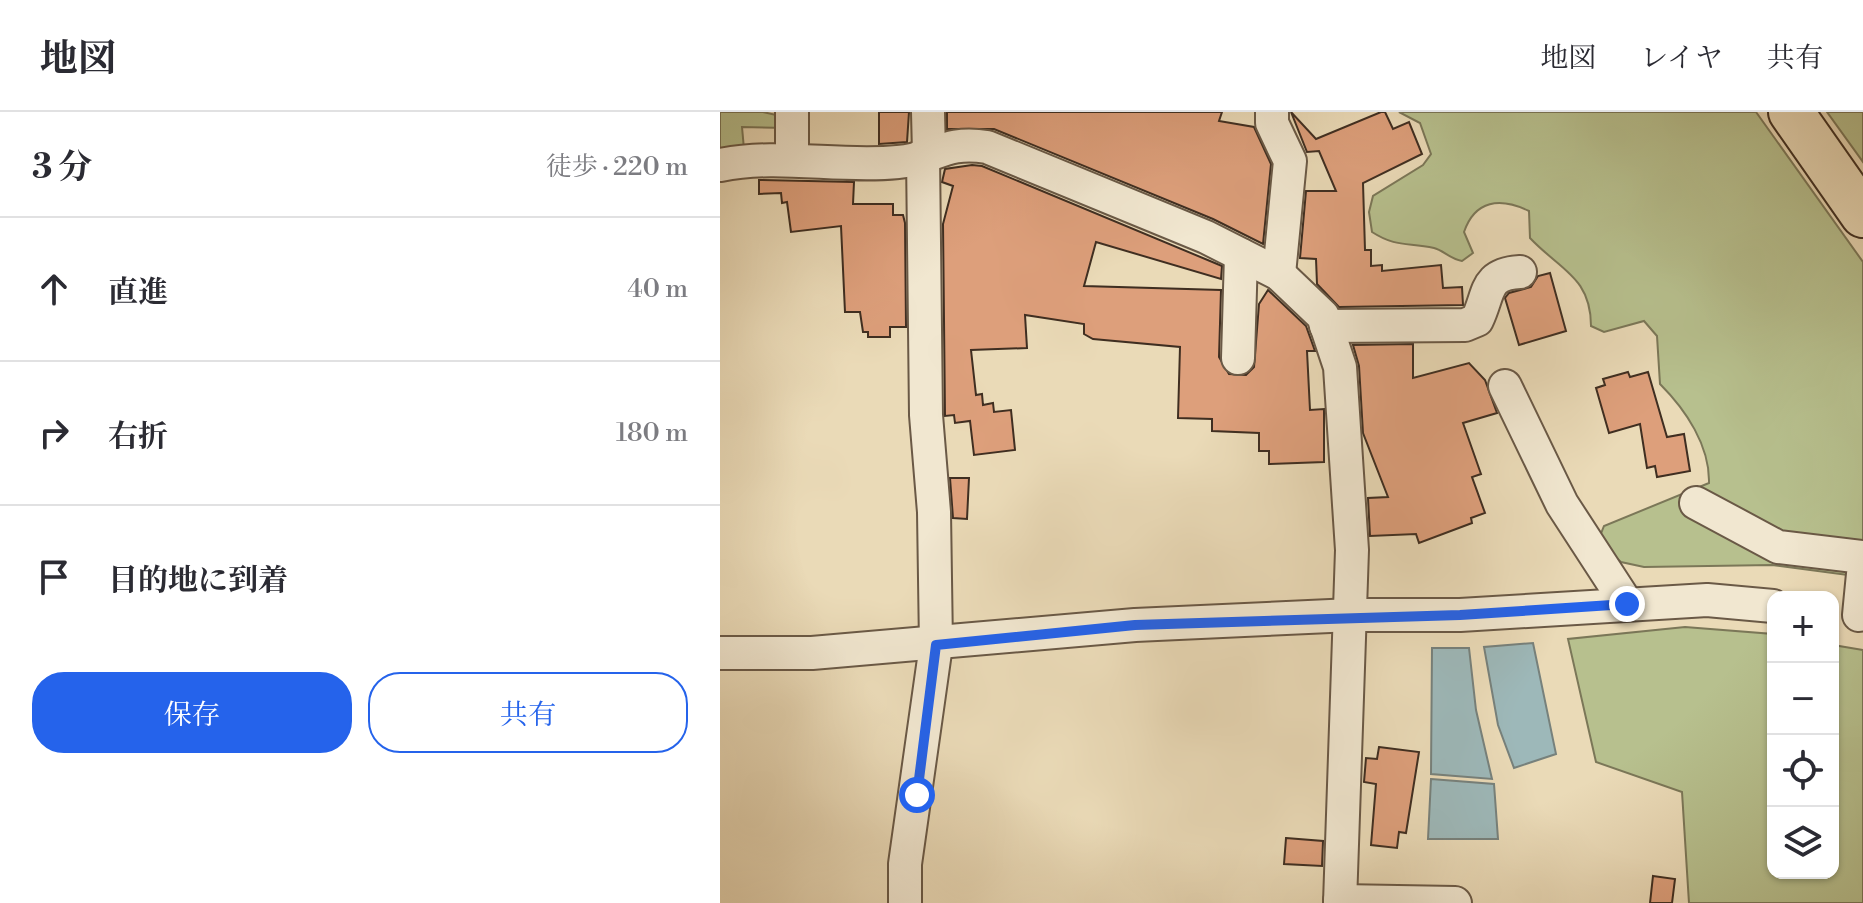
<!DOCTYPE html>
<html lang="ja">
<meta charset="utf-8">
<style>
body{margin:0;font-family:"Libre Bodoni","Noto Serif JP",serif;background:#f7f7f7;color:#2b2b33}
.controls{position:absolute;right:24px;bottom:24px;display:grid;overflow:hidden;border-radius:16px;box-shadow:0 2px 6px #0004}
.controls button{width:72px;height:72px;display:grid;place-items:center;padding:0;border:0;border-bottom:2px solid #e1e1e2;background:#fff;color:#2b2b33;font:40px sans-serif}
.stop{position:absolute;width:24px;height:24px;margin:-18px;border:6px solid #2563eb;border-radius:50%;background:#fff}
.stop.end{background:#2563eb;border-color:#fff;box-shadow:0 2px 8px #0008}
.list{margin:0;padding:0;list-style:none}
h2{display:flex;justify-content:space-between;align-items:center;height:104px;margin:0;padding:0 32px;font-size:34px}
h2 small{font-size:26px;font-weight:400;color:#7c7c81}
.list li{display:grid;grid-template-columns:52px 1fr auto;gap:24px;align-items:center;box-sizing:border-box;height:144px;padding:0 32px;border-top:2px solid #e1e1e2}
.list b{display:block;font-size:30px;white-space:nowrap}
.list em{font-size:26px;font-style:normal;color:#7c7c81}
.actions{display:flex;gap:16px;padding:24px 32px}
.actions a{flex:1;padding:18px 0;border:2px solid #2563eb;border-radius:32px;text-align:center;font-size:28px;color:#2563eb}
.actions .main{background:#2563eb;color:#fff}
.icon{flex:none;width:44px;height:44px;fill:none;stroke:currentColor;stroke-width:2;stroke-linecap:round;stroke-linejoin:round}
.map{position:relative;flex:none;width:1143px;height:791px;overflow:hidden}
header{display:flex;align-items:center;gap:48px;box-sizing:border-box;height:112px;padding:0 40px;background:#fff;border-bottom:2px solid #e1e1e2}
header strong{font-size:38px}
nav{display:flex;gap:44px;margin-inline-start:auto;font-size:28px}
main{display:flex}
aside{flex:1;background:#fff}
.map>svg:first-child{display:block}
.green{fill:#b7c08e;stroke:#7b7758;stroke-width:2}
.water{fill:#9db8b9;stroke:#77817c;stroke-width:2}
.building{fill:#dd9f7b;stroke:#3f2e21;stroke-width:2}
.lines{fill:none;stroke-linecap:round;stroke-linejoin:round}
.minor-casing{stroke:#6a5946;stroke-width:36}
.highway-casing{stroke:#3f2e21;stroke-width:48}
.minor{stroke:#f1e7d0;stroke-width:32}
.highway{stroke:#eadab7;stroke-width:44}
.route{stroke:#2563eb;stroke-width:10}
</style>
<header>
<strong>地図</strong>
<nav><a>地図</a><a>レイヤ</a><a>共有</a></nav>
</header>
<main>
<aside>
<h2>3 分<small>徒歩 · 220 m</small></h2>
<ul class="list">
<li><svg class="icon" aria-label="ahead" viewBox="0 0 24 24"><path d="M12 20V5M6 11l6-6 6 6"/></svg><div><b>直進</b></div><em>40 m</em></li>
<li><svg class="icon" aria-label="right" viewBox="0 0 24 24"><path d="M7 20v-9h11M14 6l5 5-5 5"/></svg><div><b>右折</b></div><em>180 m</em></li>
<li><svg class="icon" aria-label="arrive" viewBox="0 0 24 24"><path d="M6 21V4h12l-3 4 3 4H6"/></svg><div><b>目的地に到着</b></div></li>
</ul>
<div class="actions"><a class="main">保存</a><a>共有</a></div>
</aside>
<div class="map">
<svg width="1143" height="791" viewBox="0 0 1143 791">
<rect width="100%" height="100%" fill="#eadab7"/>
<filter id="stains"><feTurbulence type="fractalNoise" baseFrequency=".0025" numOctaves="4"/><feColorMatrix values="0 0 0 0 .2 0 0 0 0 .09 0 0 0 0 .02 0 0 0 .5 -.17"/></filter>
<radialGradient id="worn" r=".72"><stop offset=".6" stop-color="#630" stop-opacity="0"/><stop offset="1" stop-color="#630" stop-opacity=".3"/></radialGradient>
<g class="green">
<polygon points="0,0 43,0 65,5 66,16 22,15 24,37 0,41"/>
<path d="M679,0H1036L1143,150V465L1052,453L924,455L901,450L888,439L880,424L884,414L989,371C990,334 966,298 940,272L937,224L924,209L884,220L871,214C871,165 840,158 810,126L809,99C780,85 755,88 744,120L753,141L742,149C730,147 723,138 714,136C688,130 677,136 652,120L649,100L653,84L703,53L711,42L700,11Z"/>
<polygon points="1107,0 1143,0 1143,50"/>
<polygon points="965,515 1053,522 1053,761 1113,761 1113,533 1143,538 1143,791 969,791 962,680 876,650 848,527"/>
</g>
<g class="water">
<polygon points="813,531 836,642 794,656 778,613 764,535"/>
<polygon points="712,536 749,536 756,598 772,667 711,662"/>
<polygon points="711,667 774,672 778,727 708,727"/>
</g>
<g class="building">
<polygon points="159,0 189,0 187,30 159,32"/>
<polygon points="227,0 502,0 499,9 534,15 551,52 543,132 493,107 274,17 227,17"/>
<polygon points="571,0 596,27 661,0 665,0 673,17 689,10 702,42 643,71 645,138 651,138 651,154 662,153 662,159 721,153 723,176 742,175 743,193 619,195 597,172 596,147 580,146 586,79 616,79 599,39 587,40"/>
<polygon points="252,53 262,54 502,154 501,167 376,130 364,174 501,178 499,245 509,262 526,263 534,255 539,192 548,178 586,214 595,239 587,239 590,298 604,297 604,350 549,352 549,339 539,339 539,321 492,319 492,307 458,306 460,235 373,227 364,222 364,212 305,203 307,236 251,238 256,283 262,282 263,293 273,291 274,300 291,298 295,338 254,343 250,309 235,311 234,303 225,304 223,112 233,74 222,70 225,57"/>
<polygon points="39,68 134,70 133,92 173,92 173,103 183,103 185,111 186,215 170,215 170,225 148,225 148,220 143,220 140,200 125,200 121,114 71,120 67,90 62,91 61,81 39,82"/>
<polygon points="830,161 846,219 799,233 785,186 789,181 811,175 818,164"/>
<polygon points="693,232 693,266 749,251 765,268 777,301 743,311 761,362 752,365 765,401 751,406 752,411 699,431 696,422 650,424 648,386 668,385 643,321 639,254 633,233"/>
<polygon points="908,260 910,265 928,260 947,325 964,322 970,359 937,365 935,354 927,356 920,312 889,321 876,276 885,273 883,267"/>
<polygon points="230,366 249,366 247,407 233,406"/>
<polygon points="659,635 699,640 686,721 679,720 677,736 651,733 656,672 644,670 646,646 657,647"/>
<polygon points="566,726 603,729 602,754 564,752"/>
<polygon points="933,764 955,767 952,791 930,791"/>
</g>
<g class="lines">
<defs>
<g id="minor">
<polyline points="72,0 72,48"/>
<polyline points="208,0 209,41"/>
<polyline points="552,0 552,11 570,49 559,162"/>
<path d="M0,53C59,41 119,56 178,50C216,47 223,28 267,35L486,125L559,162L603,204L620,255L632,438L620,791"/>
<path d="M606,214L745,213L757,208C770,181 764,162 800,160"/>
<polyline points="518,246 521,143"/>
<polyline points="785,274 842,392 907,492"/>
<polyline points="976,391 1058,435 1143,445"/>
<polyline points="1139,503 1143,462"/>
<polyline points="0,541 92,541 415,513 632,503 740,503 987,488 1053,494"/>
<polyline points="620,789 735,791"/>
<polyline points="185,791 185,752 216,533 214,400 206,303 203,43"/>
</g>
<polyline id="highway" points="1071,0 1143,103"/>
</defs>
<use href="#minor" class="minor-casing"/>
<use href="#highway" class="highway-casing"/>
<use href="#minor" class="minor"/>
<use href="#highway" class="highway"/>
</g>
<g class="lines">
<polyline class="route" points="197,683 216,533 415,513 740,503 907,492"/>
</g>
<rect width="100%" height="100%" filter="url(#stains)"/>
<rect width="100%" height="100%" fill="url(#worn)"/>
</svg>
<div class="controls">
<button>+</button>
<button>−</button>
<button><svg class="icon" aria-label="locate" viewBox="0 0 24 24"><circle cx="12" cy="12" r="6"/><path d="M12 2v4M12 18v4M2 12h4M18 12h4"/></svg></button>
<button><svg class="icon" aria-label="layers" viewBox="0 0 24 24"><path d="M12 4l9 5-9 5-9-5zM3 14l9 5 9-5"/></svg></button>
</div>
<div class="stop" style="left:197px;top:683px"></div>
<div class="stop end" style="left:907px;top:492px"></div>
</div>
</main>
